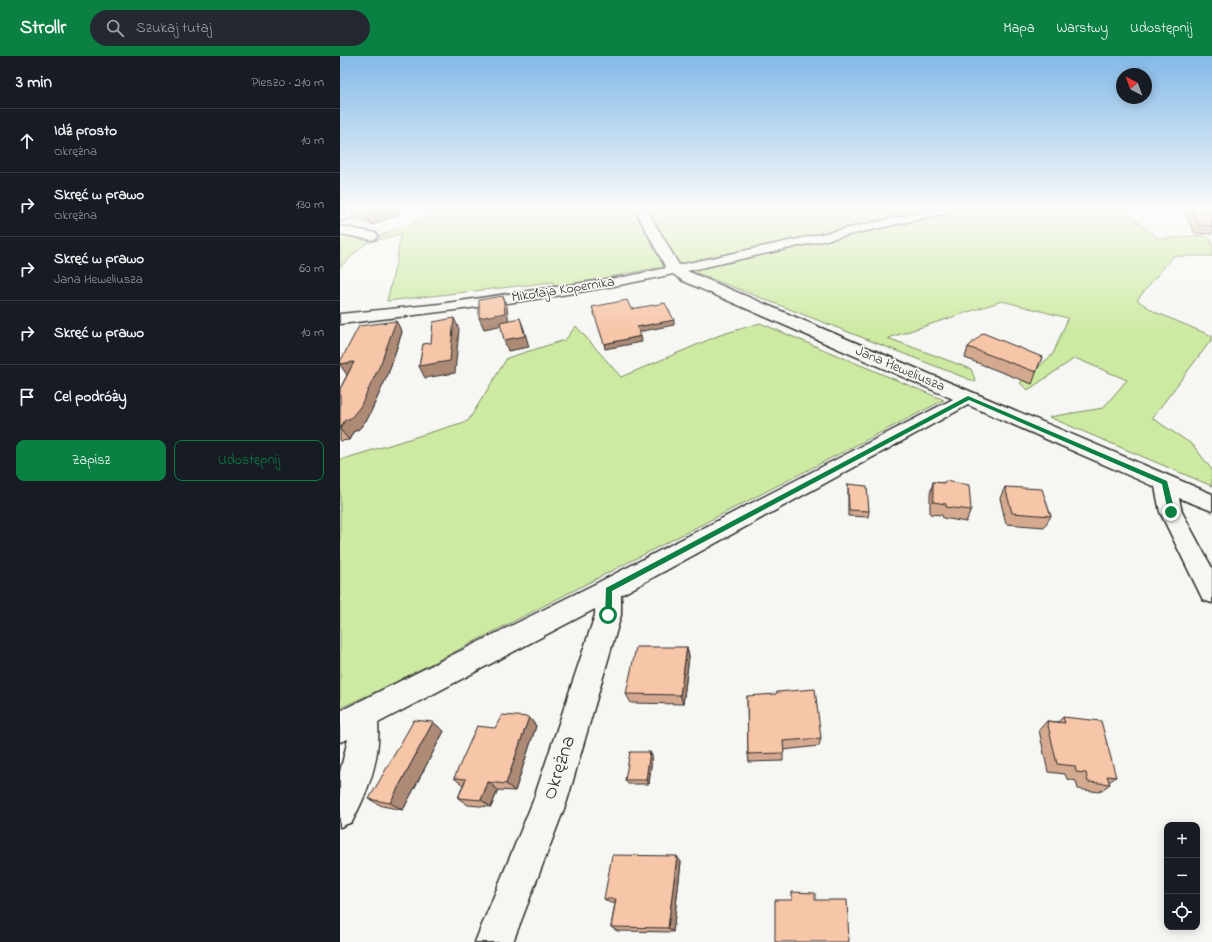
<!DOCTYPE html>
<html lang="pl">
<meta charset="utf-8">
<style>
body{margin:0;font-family:"Indie Flower",sans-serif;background:#242831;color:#f1f3f6}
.controls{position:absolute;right:12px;bottom:12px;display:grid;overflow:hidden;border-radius:8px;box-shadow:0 2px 10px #0003}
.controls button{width:36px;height:36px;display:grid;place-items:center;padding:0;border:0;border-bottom:1px solid #363941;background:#171b24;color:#f1f3f6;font:20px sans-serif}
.compass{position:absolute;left:776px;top:12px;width:36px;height:36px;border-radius:50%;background:#171b24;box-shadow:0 2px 10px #0003;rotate:319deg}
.stop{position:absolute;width:12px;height:12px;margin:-9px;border:3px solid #0b8043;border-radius:50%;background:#fff}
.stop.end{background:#0b8043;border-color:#fff;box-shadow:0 1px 4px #0008}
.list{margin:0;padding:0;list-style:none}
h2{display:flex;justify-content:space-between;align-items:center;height:52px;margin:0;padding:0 16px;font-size:17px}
h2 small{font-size:13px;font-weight:400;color:#9ea1a6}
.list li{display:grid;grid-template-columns:26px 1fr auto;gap:12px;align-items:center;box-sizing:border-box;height:64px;padding:0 16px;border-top:1px solid #363941}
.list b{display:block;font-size:15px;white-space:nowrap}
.list p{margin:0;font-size:13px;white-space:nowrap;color:#9ea1a6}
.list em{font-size:13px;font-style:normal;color:#9ea1a6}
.actions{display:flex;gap:8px;padding:12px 16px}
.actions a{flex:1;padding:9px 0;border:1px solid #0b8043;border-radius:8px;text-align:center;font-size:14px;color:#0b8043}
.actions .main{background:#0b8043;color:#fff}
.icon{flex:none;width:22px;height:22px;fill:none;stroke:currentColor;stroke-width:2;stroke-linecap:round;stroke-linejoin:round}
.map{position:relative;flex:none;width:872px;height:886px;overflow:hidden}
header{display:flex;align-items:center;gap:24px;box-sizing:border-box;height:56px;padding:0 20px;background:#0b8043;color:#fff}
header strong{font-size:19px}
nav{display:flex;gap:22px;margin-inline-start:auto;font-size:14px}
.search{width:280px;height:36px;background:#242831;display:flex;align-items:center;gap:10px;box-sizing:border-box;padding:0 14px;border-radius:22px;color:#9ea1a6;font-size:15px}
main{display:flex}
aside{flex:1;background:#171b24}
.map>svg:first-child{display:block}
.green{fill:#cceaa1;stroke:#7c8a66}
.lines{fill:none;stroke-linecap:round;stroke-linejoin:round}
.minor-casing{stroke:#2b2b2b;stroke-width:3}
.minor{fill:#f6f6f2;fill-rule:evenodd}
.wall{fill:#d4a990;stroke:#2b2b2b}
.shaded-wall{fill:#ad8a76;stroke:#2b2b2b}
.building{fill:#f7c5a8;stroke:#2b2b2b}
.route{fill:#0b8043}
.labels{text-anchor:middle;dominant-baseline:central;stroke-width:3.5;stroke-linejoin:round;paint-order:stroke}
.far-street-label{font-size:14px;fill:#2b2b2b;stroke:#f6f6f2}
.near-street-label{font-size:20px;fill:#2b2b2b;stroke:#f6f6f2}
</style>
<header>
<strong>Strollr</strong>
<div class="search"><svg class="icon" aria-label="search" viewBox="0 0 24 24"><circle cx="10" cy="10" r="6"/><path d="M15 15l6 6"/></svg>Szukaj tutaj</div>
<nav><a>Mapa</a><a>Warstwy</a><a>Udostępnij</a></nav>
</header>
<main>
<aside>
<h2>3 min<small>Pieszo · 210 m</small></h2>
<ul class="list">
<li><svg class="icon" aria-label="ahead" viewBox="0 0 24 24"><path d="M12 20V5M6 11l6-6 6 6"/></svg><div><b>Idź prosto</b><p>Okrężna</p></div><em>10 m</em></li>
<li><svg class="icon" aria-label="right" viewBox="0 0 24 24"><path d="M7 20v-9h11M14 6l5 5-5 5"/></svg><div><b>Skręć w prawo</b><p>Okrężna</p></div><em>130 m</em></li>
<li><svg class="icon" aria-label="right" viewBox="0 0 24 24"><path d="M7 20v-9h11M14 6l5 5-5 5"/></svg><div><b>Skręć w prawo</b><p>Jana Heweliusza</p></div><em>60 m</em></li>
<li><svg class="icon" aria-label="right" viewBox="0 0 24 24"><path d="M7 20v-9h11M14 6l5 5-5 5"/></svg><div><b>Skręć w prawo</b></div><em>10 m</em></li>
<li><svg class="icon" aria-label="arrive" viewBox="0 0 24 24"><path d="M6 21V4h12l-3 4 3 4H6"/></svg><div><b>Cel podróży</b></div></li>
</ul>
<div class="actions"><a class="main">Zapisz</a><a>Udostępnij</a></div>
</aside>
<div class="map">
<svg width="872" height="886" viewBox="0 0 872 886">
<rect width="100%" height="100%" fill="#f6f6f2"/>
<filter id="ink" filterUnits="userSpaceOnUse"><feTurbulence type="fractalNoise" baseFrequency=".025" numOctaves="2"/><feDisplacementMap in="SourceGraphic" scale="8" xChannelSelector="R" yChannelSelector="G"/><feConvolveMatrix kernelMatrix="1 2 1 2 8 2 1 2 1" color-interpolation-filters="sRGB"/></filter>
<g filter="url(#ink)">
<g class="green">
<polygon points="105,154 773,154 784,155 819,183 863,179 872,185 872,200 833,200 797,244 815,256 872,280 872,283 812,362 853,389 872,414 872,430 709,361 763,352 787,324 735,302 688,334 680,327 713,298 728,262 662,245 548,282 631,313 636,326 352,215 315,212 214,232 213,226 47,245 57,203 61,178 26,187 0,211 0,175 40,180"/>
<polygon points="420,267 604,344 44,632 0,652 0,404 128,365 167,302 225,284 236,270 281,321 380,279"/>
</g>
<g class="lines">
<defs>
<g id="minor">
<polygon points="13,154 31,154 29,156 0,165 0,158"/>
<path d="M295,154H307L339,209L591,154H613L607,157L347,215L872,438V455L839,442L842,456L872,512V547L863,544L820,456L815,431L628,349L281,539V559L227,745L173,886H135L193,745L255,559V553L38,667C41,702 28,736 12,766L0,771V716L8,683L0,686V655L259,526L613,343L343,225L333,218C225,242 110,255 0,268V258L100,248L289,220L326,212Z"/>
<polygon points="0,170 36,177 38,180 36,183 32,184 0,178"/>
</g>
</defs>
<use href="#minor" class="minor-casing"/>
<use href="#minor" class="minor"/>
</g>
<g class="wall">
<polygon points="10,154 58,154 60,158 32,169 14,162"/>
<polygon points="843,154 872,154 872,178 855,177"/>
<polygon points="56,265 62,276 48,318 28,362 19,373 13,376 9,384 0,385 0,333 7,319"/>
<polygon points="628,291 702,301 692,328 625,302"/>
<polygon points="605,425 631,454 626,466 603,462 602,459 590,458 590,438 593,426 604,427"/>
<polygon points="508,428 529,455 528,461 508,460"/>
<polygon points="665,431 711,460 704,471 666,468 660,442"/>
<polygon points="347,591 349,601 343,648 291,647 286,638"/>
<polygon points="407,640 481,682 479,690 443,694 443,705 409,706 408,698"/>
<polygon points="189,661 196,670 175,735 158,734 151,751 128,749 118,742 123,729 114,722 155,672"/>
<polygon points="723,661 776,721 769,726 770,728 759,736 738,733 736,725 727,723 725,718 708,716 699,674 707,665 718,666"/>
<polygon points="104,675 63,754 42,750 29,743"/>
<polygon points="310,696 312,700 309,728 288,728 285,724"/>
<polygon points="341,806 333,876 277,875 271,871 275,847 270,847 264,843"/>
</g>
<g class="shaded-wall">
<polygon points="0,154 7,154 0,156"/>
<polygon points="44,154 58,154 60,158 32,169 27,160"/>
<polygon points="163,240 167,251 169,268 144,273 139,262"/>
<polygon points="114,262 119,273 115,317 85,322 79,310"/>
<polygon points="180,262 184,273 189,291 168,295 164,284"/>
<polygon points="334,264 334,269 298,276 297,271"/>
<polygon points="56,265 62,276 48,318 28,362 19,373 13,376 9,384 0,373"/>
<polygon points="301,280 302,286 265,293 264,288"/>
<polygon points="14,306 21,317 7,319 0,309 0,308"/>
<polygon points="347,591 349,601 343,648 340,639"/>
<polygon points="189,661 196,670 175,735 166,728"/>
<polygon points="93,666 104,675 63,754 50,747"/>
<polygon points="310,696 312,700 309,728 306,724"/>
<polygon points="148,726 158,734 151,751 141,744"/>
<polygon points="337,800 341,806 333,876 328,872"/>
</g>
<g class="building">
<polygon points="11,154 44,154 27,160"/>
<polygon points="851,154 872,154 872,170 859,169"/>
<polygon points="163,240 165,257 139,262 139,244"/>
<polygon points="287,244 291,253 325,247 334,264 297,271 301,280 264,288 252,251"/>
<polygon points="114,262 110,305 79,310 83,288 91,287 93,266"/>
<polygon points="180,262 185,280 164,284 160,266"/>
<polygon points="56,265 41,307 20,351 11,362 5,364 0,373 0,333 14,306 0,308 0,306 19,270"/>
<polygon points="643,277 702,301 696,316 628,291"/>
<polygon points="605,425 629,429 631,454 606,451 606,448 593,446 593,426 605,427"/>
<polygon points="508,428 527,430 529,455 509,454"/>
<polygon points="665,431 702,433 711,460 672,457"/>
<polygon points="296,591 347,591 340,639 286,638"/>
<polygon points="475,633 481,682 443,685 444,697 408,698 407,640 436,638 437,636"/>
<polygon points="162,659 189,661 166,728 148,726 141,744 118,742 126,723 114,722 137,670 155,672"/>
<polygon points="723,661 761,665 776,721 767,720 770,728 748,726 746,717 736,716 735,710 717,708 707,665 725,667"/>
<polygon points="74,664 93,666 50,747 29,743"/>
<polygon points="290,696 310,696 306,724 285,724"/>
<polygon points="272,799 337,800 328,872 271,871 276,843 264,843"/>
<polygon points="452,836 475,837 475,844 507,844 509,886 435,886 435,844 452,844"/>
</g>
</g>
<linearGradient id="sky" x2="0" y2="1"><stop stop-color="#83b9e8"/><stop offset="0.55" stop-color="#fbfbf9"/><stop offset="1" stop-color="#fbfbf9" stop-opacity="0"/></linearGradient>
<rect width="872" height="278" fill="url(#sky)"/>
<polygon class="route" points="628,340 827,425 835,456 834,458 831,458 828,456 822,428 629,344 272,535 272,559 268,563 265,562 266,532"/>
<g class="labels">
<g class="far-street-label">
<text transform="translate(223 234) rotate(-9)">Mikołaja Kopernika</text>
<text transform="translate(560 313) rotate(23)">Jana Heweliusza</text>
</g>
<g class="near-street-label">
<text transform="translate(220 712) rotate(-72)">Okrężna</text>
</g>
</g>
</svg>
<div class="controls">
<button>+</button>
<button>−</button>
<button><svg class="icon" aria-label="locate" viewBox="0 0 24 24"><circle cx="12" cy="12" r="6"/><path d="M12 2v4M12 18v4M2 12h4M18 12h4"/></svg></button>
</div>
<svg class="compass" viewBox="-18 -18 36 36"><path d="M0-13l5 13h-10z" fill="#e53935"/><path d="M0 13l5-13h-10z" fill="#9ea1a6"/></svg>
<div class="stop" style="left:268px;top:559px"></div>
<div class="stop end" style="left:831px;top:456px"></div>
</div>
</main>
